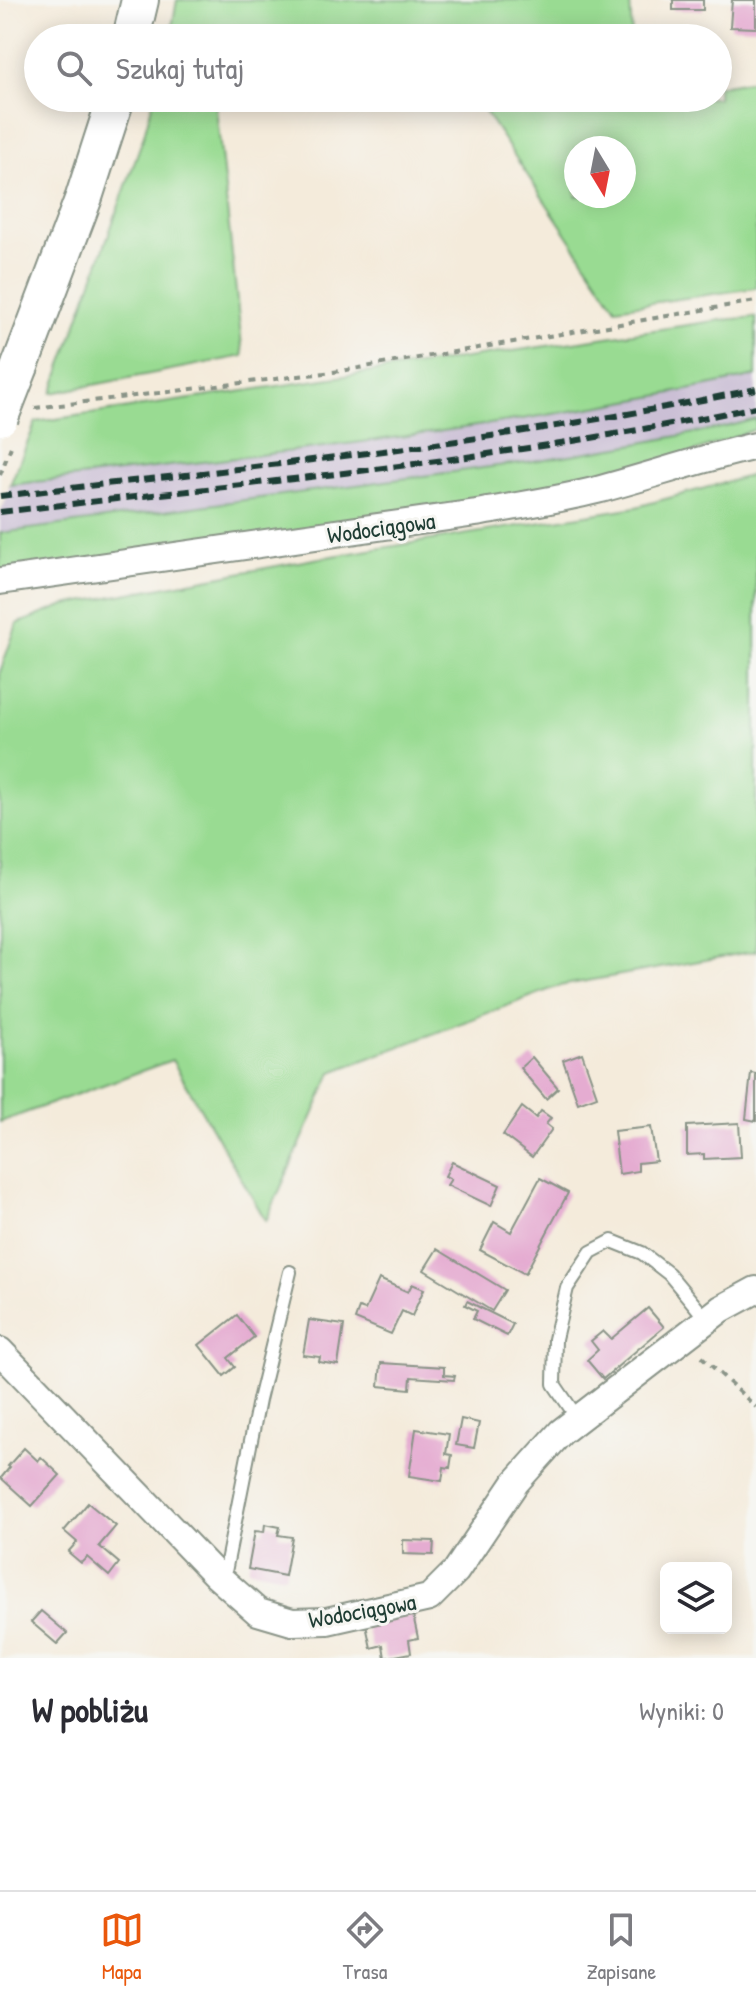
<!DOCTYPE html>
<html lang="pl">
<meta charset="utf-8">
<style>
body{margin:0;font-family:"Patrick Hand",sans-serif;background:#f7f7f7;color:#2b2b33}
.controls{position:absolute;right:24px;bottom:24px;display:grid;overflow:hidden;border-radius:12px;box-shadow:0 4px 20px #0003}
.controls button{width:72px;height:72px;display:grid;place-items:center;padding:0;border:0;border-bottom:2px solid #e1e1e2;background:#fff;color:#2b2b33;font:40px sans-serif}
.compass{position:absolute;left:564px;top:136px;width:72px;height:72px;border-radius:50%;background:#fff;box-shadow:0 4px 20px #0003;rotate:170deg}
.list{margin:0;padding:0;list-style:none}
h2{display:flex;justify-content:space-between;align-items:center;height:104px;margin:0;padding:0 32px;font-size:34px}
h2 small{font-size:26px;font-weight:400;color:#7c7c81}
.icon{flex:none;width:44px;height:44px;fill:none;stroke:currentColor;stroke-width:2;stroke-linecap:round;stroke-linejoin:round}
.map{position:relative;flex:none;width:756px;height:1658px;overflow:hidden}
.search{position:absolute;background:#fff;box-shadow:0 4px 20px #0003;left:24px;right:24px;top:24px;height:88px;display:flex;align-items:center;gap:20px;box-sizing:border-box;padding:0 28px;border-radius:44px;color:#7c7c81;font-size:30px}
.sheet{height:232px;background:#fff}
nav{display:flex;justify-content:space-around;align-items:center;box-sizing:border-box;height:112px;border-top:2px solid #e1e1e2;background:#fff;font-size:22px;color:#7c7c81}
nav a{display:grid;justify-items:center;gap:4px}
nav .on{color:#ea580c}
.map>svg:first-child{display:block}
.industrial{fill:#cbbfd5}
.green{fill:#99db92;stroke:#5c8c63;stroke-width:2;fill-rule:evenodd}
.building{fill:#e5acd1}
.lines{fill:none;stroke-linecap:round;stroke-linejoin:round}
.service-casing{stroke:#8a9488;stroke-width:16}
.minor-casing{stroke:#8a9488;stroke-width:30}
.secondary-casing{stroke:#8a9488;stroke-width:40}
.path{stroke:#8a9488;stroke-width:4;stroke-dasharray:6 6;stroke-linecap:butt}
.service{stroke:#fff;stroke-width:12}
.minor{stroke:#fff;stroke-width:26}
.secondary{stroke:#fff;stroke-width:36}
.rail{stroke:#1f3d34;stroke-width:6;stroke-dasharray:12 6;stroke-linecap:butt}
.secondary-bridge-casing{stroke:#8a9488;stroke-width:40;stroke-linecap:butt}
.path-bridge{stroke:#8a9488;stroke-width:4;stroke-dasharray:6 6;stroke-linecap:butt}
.secondary-bridge{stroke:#fff;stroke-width:36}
.labels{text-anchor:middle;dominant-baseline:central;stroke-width:6;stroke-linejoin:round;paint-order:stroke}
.street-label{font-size:24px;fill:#1f3d34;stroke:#f6f6f2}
</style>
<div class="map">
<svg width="756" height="1658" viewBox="0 0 756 1658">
<rect width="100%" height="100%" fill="#f6f6f2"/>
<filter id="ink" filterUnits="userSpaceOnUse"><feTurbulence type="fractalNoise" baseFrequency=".0125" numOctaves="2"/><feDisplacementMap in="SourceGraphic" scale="16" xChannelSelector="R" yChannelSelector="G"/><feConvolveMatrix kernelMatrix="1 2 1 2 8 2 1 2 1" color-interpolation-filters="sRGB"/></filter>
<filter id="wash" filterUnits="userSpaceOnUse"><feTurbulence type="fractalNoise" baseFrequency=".006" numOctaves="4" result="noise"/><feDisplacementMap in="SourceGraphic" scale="32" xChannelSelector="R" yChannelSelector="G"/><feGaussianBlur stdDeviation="1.8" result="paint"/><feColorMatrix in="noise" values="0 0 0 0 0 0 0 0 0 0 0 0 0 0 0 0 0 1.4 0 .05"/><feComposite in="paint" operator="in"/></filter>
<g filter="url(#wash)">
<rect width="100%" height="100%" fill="#f4ebdb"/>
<polygon class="industrial" points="756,376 756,419 726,427 625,446 527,462 0,533 0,514 10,485 413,436 521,420 620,403"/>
<g class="green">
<polygon points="177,0 630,0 632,38 170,38"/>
<path d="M756,80V288L616,308L476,98H718V86ZM576,148H624V196H576Z"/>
<polygon points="154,98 215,98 243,356 52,393 143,138"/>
<path d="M756,317V376C510,429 259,455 10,485L36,422L721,320Z"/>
<polygon points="756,419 756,429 581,494 0,582 0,533 527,462 625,446 726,427"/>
<polygon points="756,474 756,951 559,986 332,1072 266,1221 172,1060 0,1122 0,672 17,624 65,605 314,559 636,507"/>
</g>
<g id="blocks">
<g class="building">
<rect x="673" y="0" width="30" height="10"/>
<polygon points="732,0 756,0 756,28 730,27"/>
<polygon points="582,1053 597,1096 578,1103 563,1060"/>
<polygon points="532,1057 558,1088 546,1099 520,1068"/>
<polygon points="751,1073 756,1074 756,1121 746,1119"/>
<polygon points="522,1107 536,1118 541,1111 551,1118 546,1124 552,1129 532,1157 503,1135"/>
<polygon points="739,1123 741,1157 704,1159 704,1154 687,1155 687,1126"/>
<polygon points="651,1127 656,1161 638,1163 638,1171 619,1174 614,1131"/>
<polygon points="452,1162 500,1185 491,1206 447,1185 451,1179 445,1176"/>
<polygon points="540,1178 568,1193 525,1274 480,1250 494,1222 511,1232"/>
<polygon points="437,1249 505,1290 492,1311 424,1270"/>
<polygon points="379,1279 408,1292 412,1284 424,1289 412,1316 402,1311 391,1334 355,1319 359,1308 365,1310"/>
<polygon points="467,1301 513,1324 507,1336 473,1319 477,1311 465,1305"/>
<polygon points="648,1308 664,1327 603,1379 587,1360 598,1350 591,1341 603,1331 611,1339"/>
<polygon points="237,1315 254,1337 228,1358 235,1367 224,1376 199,1345"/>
<polygon points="309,1320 344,1325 338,1365 319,1362 320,1357 303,1355"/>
<polygon points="381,1363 444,1367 444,1375 455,1376 454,1380 411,1377 410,1389 379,1386"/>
<polygon points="461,1419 479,1423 474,1448 456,1445"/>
<polygon points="416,1429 449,1434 446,1454 452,1455 450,1468 444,1467 442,1481 409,1476"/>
<polygon points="24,1448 38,1461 41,1457 60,1475 32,1506 1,1478 10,1467 8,1466"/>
<polygon points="88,1503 116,1526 99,1546 119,1563 109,1576 87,1557 81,1563 68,1552 77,1542 64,1531"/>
<polygon points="265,1524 280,1527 278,1535 292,1537 285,1576 248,1569 255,1531 264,1532"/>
<polygon points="403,1540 434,1541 433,1555 403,1554"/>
<polygon points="41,1611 67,1633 57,1644 31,1622"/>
<polygon points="413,1615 418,1638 409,1640 411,1653 385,1658 383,1645 371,1648 366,1625"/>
</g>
</g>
</g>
<g filter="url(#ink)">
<use href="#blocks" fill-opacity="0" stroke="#8a9488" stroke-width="2"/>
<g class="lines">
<defs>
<g id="service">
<polyline points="578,1419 554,1384 555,1339 567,1288 591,1252 612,1241 642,1253 669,1274 707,1320"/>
<polyline points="223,1582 259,1400 290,1272"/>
</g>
<g id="minor">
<path d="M0,581L476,513C516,506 557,500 597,490C650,476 702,458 756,446"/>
<polyline points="0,1351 216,1575 258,1612 292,1622 327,1621 429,1598 456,1571 516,1482 561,1432 721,1309 756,1290"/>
</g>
<g id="secondary">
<polyline points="131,38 140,0"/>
<polyline points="20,366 84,197 116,98"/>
</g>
</defs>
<use href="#service" class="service-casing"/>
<use href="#minor" class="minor-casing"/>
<use href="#secondary" class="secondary-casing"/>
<g class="path">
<polyline points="35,408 341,371 756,301"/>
<polyline points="702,1357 756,1407"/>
</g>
<use href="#service" class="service"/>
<use href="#minor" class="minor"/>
<use href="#secondary" class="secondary"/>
<g class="rail">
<path d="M0,496C253,467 507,442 756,389"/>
<path d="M0,512C253,483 507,460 756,407"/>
</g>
<defs>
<polyline id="secondary-bridge" points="0,417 20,366"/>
</defs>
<use href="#secondary-bridge" class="secondary-bridge-casing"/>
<polyline class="path-bridge" points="0,475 12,444"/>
<use href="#secondary-bridge" class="secondary-bridge"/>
</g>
</g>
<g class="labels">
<g class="street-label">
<text transform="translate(381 527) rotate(-8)">Wodociągowa</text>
<text transform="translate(362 1610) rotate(-10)">Wodociągowa</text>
</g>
</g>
</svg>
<div class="controls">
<button><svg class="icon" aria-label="layers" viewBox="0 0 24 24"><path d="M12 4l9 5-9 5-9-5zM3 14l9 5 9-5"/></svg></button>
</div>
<svg class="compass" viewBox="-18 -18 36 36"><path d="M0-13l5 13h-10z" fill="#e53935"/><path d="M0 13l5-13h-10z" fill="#7c7c81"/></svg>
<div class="search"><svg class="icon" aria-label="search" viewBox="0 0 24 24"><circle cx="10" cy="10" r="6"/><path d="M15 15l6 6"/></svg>Szukaj tutaj</div>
</div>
<section class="sheet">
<h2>W pobliżu<small>Wyniki: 0</small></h2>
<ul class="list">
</ul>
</section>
<nav>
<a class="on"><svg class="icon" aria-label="map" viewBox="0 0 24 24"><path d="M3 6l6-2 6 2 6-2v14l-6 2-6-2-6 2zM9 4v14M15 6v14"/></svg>Mapa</a>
<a><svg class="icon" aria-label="directions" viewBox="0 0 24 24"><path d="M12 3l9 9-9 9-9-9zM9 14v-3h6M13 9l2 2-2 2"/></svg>Trasa</a>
<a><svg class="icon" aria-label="saved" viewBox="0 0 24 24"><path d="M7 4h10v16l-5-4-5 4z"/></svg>Zapisane</a>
</nav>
